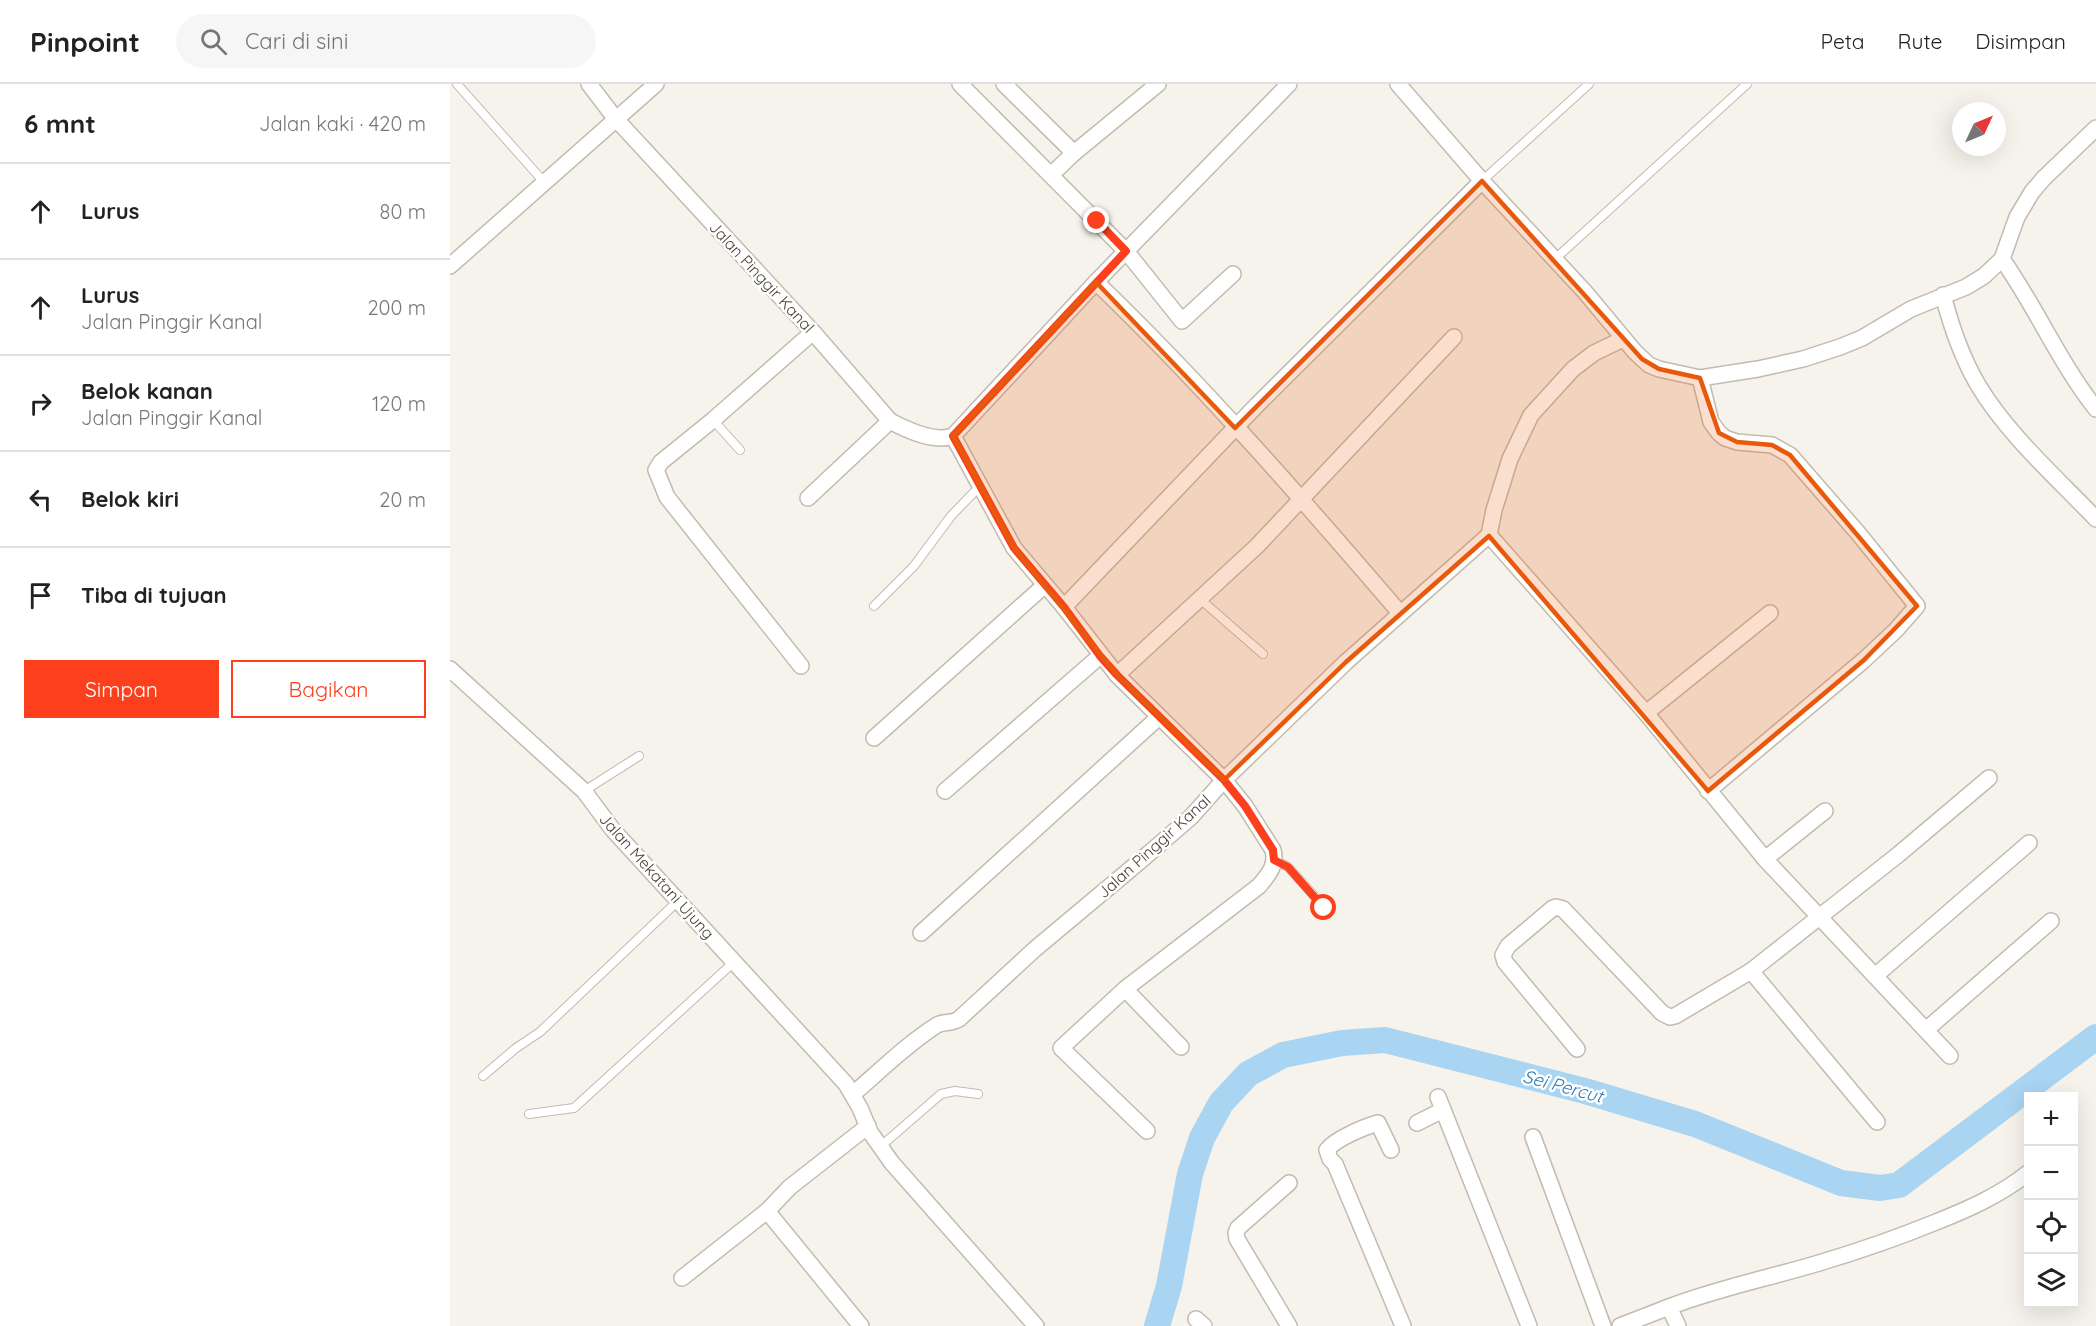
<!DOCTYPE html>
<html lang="id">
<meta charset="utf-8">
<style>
body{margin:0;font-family:Quicksand,sans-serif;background:#f6f6f6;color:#222}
.controls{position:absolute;right:18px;bottom:18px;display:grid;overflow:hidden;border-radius:0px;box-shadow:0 6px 24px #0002}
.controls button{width:54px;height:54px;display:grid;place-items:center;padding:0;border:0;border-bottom:2px solid #e0e0e0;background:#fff;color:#222;font:30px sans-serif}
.compass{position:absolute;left:1502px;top:18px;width:54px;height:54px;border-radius:50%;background:#fff;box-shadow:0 6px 24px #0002;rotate:46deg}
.stop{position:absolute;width:18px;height:18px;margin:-14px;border:4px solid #fc3f1d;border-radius:50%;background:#fff}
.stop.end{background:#fc3f1d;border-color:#fff;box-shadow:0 2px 6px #0008}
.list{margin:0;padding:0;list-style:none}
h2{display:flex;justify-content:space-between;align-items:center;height:78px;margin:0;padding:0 24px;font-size:26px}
h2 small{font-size:20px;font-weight:400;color:#767676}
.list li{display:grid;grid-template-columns:39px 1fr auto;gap:18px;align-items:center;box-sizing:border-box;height:96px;padding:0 24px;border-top:2px solid #e0e0e0}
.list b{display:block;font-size:22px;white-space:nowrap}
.list p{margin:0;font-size:20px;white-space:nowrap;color:#767676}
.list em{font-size:20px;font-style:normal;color:#767676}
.actions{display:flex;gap:12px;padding:18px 24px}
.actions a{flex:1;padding:14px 0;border:2px solid #fc3f1d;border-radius:0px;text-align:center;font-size:21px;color:#fc3f1d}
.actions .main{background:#fc3f1d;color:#fff}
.icon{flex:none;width:33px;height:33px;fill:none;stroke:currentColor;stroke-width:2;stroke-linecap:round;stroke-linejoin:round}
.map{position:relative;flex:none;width:1646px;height:1242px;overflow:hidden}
header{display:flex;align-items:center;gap:36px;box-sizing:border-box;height:84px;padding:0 30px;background:#fff;border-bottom:2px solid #e0e0e0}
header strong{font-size:28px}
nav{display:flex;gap:33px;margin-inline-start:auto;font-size:21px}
.search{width:420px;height:54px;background:#f6f6f6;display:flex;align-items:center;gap:15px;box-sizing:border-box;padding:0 21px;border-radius:33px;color:#767676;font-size:22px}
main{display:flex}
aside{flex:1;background:#fff}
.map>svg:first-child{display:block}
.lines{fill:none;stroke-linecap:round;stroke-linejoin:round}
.river{stroke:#a9d4f2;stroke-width:26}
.service-casing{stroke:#c2bbae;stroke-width:10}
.minor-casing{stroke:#c2bbae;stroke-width:18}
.service{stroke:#fff;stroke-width:8}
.minor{stroke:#fff;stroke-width:15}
.route{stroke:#fc3f1d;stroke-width:8}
.marked{fill:#e8590c;fill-opacity:0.2;stroke:#e8590c;stroke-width:4.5;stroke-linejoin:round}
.labels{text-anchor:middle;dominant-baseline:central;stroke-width:5;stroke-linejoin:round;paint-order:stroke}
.street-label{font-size:16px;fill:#4b4439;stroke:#fff}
.water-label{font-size:18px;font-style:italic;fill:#2e7ab2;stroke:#fff}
</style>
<header>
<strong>Pinpoint</strong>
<div class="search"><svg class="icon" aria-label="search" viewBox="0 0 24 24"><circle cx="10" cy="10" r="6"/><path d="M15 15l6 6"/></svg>Cari di sini</div>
<nav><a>Peta</a><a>Rute</a><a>Disimpan</a></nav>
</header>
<main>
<aside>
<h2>6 mnt<small>Jalan kaki · 420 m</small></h2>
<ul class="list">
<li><svg class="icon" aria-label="ahead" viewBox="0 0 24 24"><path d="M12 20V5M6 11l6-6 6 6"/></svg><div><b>Lurus</b></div><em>80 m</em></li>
<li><svg class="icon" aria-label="ahead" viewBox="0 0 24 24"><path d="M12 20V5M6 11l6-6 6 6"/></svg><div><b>Lurus</b><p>Jalan Pinggir Kanal</p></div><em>200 m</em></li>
<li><svg class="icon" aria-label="right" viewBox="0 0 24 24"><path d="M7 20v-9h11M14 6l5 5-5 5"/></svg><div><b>Belok kanan</b><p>Jalan Pinggir Kanal</p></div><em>120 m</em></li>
<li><svg class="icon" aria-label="left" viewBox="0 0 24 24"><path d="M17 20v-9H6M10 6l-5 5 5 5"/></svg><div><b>Belok kiri</b></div><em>20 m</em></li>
<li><svg class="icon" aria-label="arrive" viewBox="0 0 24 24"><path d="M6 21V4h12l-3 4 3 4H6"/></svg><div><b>Tiba di tujuan</b></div></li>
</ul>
<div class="actions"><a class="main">Simpan</a><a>Bagikan</a></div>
</aside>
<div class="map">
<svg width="1646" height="1242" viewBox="0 0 1646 1242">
<rect width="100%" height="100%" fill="#f6f3ec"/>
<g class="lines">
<polyline class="river" points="707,1242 719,1202 740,1090 752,1054 771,1019 798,990 833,971 892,959 935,956 1135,1007 1245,1040 1391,1099 1430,1104 1449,1101 1646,953"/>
<defs>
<g id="service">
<polyline points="7,0 94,98"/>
<polyline points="1032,97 1139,0"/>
<polyline points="1105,175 1297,0"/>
<polyline points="263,336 290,366"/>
<polyline points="750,515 813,570"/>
<polyline points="424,522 464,482 501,432 530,402"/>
<polyline points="134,707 189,672"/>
<polyline points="824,776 838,783 875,824"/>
<polyline points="33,992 66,964 90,948 228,817"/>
<polyline points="79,1030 124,1024 284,878"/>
<polyline points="430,1063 491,1010 505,1007 528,1010"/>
</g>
<g id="minor">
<path d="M139,0L165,34L363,248L440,337C457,346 484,359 503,352L646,198L839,0"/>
<polyline points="510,0 676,167 732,237 783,190"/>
<polyline points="554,0 624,69"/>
<polyline points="948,0 1032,97 1135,208 1185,268 1199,281 1209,285 1250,294 1308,285 1353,275 1390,263 1412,254 1461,225 1516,203 1534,192 1552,175 1567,133 1582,108 1594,94 1646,44"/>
<polyline points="602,90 624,69 708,0"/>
<path d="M1552,175C1586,223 1609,278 1646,325"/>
<polyline points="0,182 206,0"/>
<path d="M646,198C754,302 852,415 950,529"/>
<path d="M1493,211C1501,242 1511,272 1528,301C1558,351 1606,393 1646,435"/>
<polyline points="1173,255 1144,269 1123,285 1081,331 1060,375 1044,426 1039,451 1196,629 1315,775 1500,972"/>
<polyline points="1250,294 1261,338 1269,349 1275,354 1287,358 1322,361 1340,371 1408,449 1467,522 1446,546 1414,576 1258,707"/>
<path d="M503,352L564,464L614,523L667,591L774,696L795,722L823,766C827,782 818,791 809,802L675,905L611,964L697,1047"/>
<polyline points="358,414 440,337"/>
<polyline points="614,523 807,321 1032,97"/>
<polyline points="351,582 217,413 206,386 211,378 263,336 363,248"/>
<polyline points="0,585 134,707 163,746 396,1000 410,1024 420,1048 442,1079 586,1242"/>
<polyline points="667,591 807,462 1004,253"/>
<polyline points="1196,629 1320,529"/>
<polyline points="424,654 595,501"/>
<polyline points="495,707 650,572"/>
<polyline points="1315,775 1375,727"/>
<polyline points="471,849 709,633"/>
<polyline points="1301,887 1427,1038"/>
<polyline points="1425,892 1579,759"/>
<polyline points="675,905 731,963"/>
<polyline points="1477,945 1601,837"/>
<polyline points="1127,965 1055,878 1053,871 1058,862 1103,824 1106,823 1113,825 1212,929 1220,933 1225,932 1301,887 1449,770 1539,694"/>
<path d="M403,1010C430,987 457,960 487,941C494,937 502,940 509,935L585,865L689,778L741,733L774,696L896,578L1039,451"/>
<polyline points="988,1013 1079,1242"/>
<polyline points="967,1039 993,1026"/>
<polyline points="1083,1053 1153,1242"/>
<path d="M941,1066L928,1039C914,1043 885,1055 877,1066L880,1075L885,1080L953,1242"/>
<polyline points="839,1099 788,1144 786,1149 787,1155 839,1242"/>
<polyline points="317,1127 411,1242"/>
<polyline points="232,1194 317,1127 340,1103 418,1042"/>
<path d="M1219,1223C1268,1204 1319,1194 1369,1179C1409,1167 1447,1154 1486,1138C1519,1125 1550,1111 1578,1089"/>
<polyline points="746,1235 754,1242"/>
<polyline points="1170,1242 1219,1223 1228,1242"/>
</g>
</defs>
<use href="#service" class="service-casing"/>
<use href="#minor" class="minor-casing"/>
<use href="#service" class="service"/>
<use href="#minor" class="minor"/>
</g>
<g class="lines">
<polyline class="route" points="647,137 676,167 503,352 564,464 614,523 650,572 667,591 774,696 795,722 823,766 824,776 838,783 874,824"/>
</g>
<path class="marked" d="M1032,97L1192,275L1209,285L1250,294L1269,349L1287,358L1322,361L1340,371L1467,522L1414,576L1258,707L1039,452L896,578L774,696L667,591L564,464L503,352L646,198L785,344Z"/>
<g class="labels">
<g class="street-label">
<text transform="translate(312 193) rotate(47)">Jalan Pinggir Kanal</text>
<text transform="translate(704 762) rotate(-42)">Jalan Pinggir Kanal</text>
<text transform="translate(207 792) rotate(48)">Jalan Mekatani Ujung</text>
</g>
<g class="water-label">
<text transform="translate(1113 1002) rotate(15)">Sei Percut</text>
</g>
</g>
</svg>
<div class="controls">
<button>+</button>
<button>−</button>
<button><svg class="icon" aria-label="locate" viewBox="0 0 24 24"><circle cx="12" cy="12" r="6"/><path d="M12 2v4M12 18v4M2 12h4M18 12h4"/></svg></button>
<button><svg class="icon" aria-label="layers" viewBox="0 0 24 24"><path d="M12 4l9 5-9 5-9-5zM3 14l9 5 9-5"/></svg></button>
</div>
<svg class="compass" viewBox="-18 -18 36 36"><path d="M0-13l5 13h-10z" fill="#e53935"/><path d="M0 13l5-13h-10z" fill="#767676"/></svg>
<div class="stop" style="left:874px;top:824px"></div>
<div class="stop end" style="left:647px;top:137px"></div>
</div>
</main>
